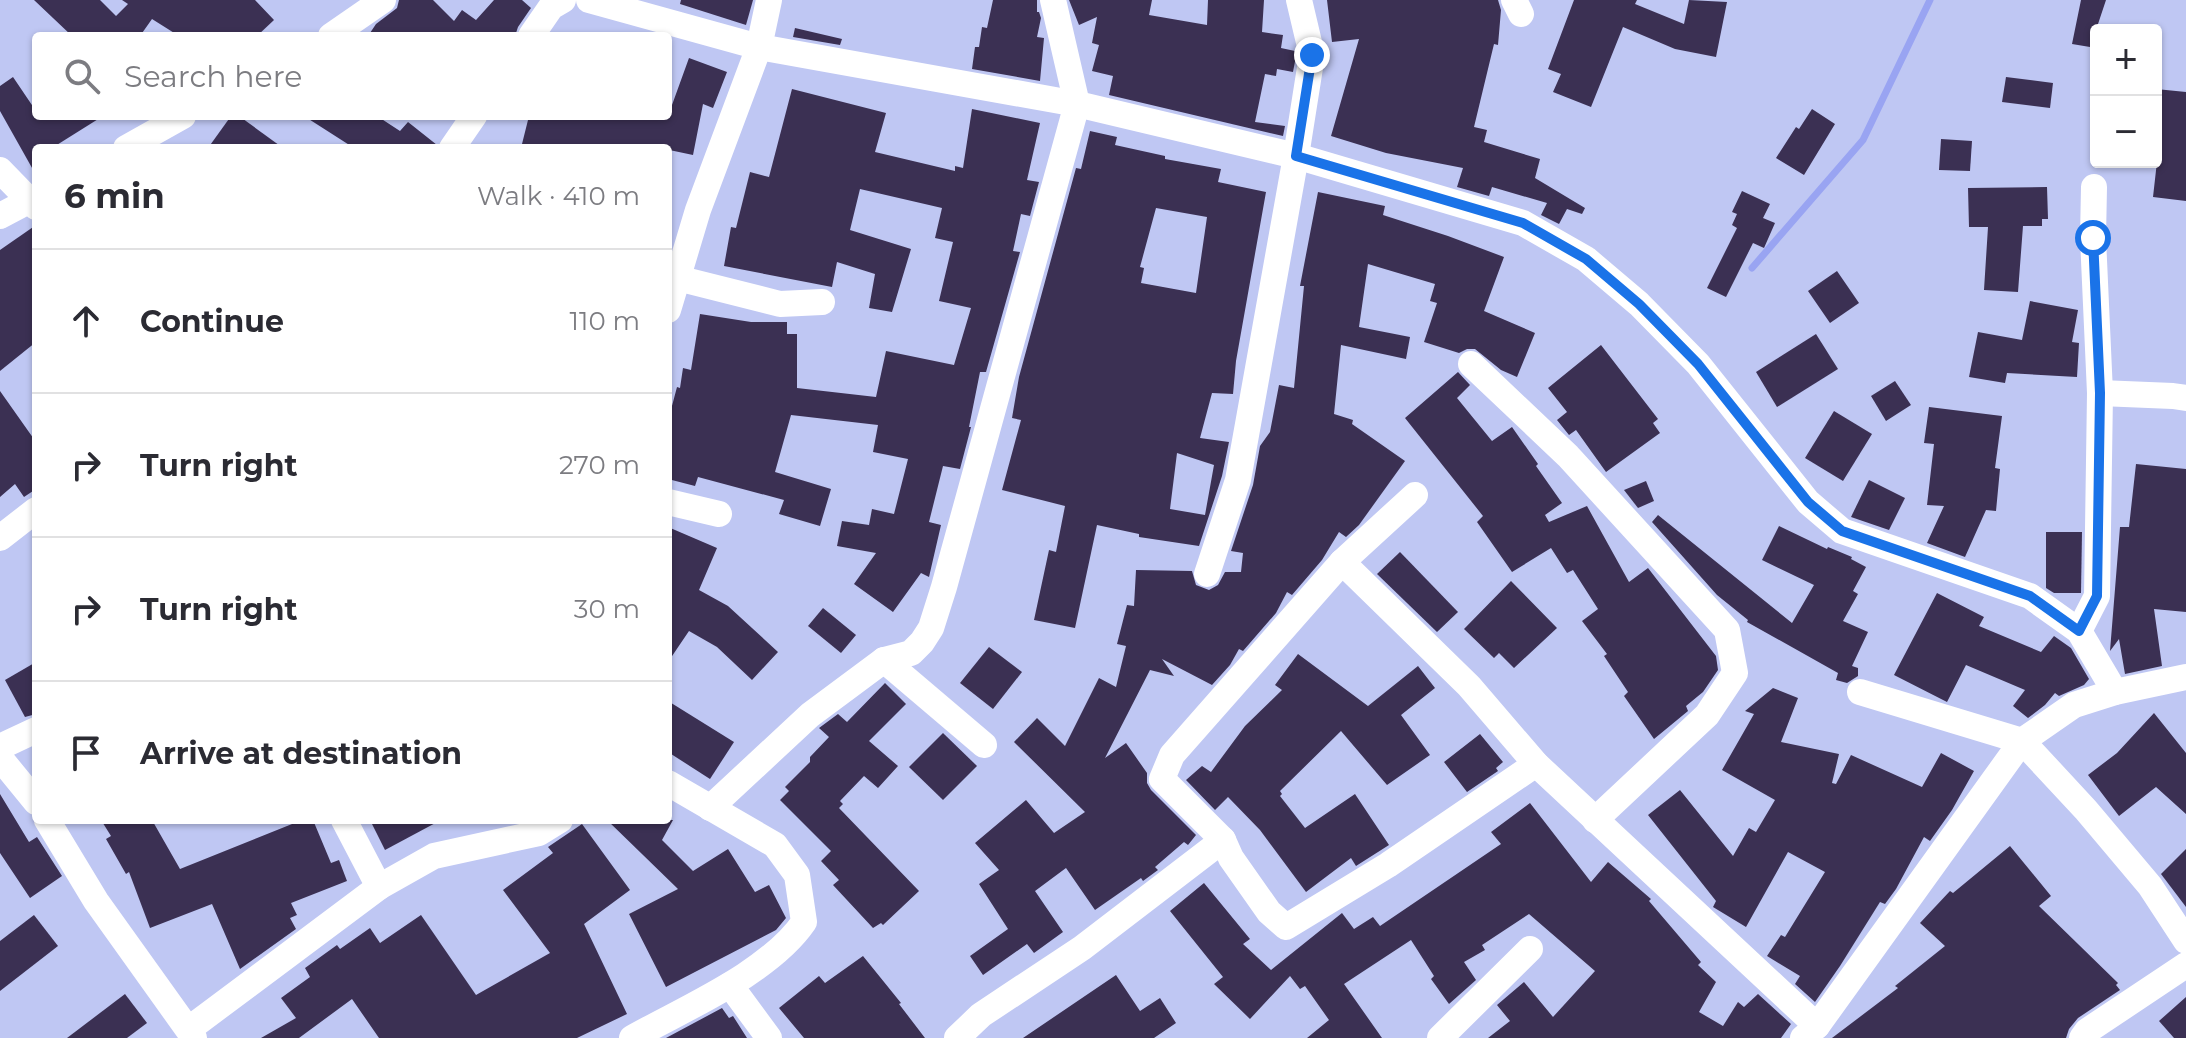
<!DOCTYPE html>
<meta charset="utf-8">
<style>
body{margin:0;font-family:Montserrat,sans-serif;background:#f2f2f3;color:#2b2b33}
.controls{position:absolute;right:24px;top:24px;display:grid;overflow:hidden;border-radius:8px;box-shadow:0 2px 6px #0004}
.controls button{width:72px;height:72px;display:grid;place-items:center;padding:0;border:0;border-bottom:2px solid #e1e1e2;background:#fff;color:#2b2b33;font:40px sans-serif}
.stop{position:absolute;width:24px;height:24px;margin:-18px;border:6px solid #1a73e8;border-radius:50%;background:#fff}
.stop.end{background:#1a73e8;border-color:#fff;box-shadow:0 2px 8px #0008}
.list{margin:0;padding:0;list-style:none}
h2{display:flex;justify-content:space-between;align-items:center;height:104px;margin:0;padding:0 32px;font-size:34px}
h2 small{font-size:26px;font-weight:400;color:#7c7c81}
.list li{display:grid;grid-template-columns:52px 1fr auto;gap:24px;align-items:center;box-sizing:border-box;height:144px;padding:0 32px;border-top:2px solid #e1e1e2}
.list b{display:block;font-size:30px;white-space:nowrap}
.list em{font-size:26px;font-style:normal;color:#7c7c81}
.icon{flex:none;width:44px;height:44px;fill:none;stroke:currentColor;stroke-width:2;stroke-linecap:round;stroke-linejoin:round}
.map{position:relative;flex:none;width:2186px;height:1038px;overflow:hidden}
.search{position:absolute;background:#fff;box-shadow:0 2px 6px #0004;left:32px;top:32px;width:640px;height:88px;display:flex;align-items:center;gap:20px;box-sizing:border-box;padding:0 28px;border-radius:8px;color:#7c7c81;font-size:30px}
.panel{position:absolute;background:#fff;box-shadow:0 2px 6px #0004;left:32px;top:144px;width:640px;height:680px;border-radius:8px}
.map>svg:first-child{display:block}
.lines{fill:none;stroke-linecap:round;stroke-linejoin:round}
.stream{stroke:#99a4f2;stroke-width:7}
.building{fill:#3b3053;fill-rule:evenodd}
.street{stroke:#fff;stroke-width:26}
.route{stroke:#1a73e8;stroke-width:10}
</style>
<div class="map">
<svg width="2186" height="1038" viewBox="0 0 2186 1038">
<rect width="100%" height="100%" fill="#bfc7f3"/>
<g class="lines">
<polyline class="stream" points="1752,268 1863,140 1930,0"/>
</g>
<g class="building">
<polygon points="34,0 100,0 116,16 128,4 122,0 255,0 274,20 257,36 179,36 152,19 140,36 72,36"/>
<polygon points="399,0 433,0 454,21 462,10 476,20 494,0 522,0 531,8 518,27 515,36 368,36 376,24 397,8"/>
<polygon points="681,0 753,0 746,25 680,4"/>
<polygon points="993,0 1037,0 1037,12 1039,12 1041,18 1037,37 1044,38 1040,81 972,69 975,47 979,47 982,27 987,28"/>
<polygon points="1069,0 1152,0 1149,15 1207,25 1208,0 1264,0 1262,32 1283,35 1281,48 1295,51 1296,56 1293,72 1277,69 1276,76 1265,74 1255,122 1285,126 1283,136 1109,95 1113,76 1092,71 1099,45 1092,43 1097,17 1079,25"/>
<polygon points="1327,0 1498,0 1501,10 1498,45 1494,44 1474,127 1487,130 1484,142 1540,159 1535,178 1585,208 1582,214 1567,209 1559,224 1541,215 1547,203 1492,187 1489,196 1457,187 1463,168 1386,153 1331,136 1359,39 1332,42"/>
<polygon points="1574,0 1637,0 1635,4 1684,24 1689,0 1727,2 1716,57 1675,49 1623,27 1591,107 1553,92 1561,74 1548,69"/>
<polygon points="2081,0 2106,0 2096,30 2096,48 2072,44"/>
<polygon points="795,28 842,39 840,45 793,37"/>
<polygon points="689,58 727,72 713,108 703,104 693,155 641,144 641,148 521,148 529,116 668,116"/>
<polygon points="13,77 36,111 36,116 103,116 52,148 36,148 36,175 0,111 0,86"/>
<polygon points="2006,77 2053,83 2050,108 2002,102"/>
<polygon points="792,89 886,113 875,152 955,171 955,166 963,168 972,109 1040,123 1027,180 1039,182 1030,216 1021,214 1013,251 1020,252 986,372 980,372 969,427 971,427 960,469 943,466 929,522 941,525 929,577 921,573 893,612 854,584 876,553 837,546 842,521 869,525 872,509 894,514 908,459 873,452 878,425 791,415 775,472 831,489 820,526 779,514 784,500 698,477 695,486 668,479 668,421 677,387 680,388 683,368 691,370 700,314 751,322 787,322 787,334 797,334 797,388 876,397 886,351 954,365 971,308 939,301 953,242 935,238 942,208 860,189 850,230 911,249 892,312 869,308 875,274 837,262 832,287 724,266 731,227 736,228 750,172 769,177"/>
<polygon points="2156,89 2186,92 2186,201 2153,197 2160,135 2156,134"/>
<polygon points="1812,109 1835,124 1804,175 1776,158 1796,127 1799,129"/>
<polygon points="231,116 239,116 283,148 208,148"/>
<polygon points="304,116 377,116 400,131 408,122 437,145 436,148 354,148"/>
<path d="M1090,131L1117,137L1115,145L1165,156V159L1221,169L1218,182L1266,192L1236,361L1233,394L1212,393L1200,438L1229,442L1222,476L1199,546L1139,537V534L1097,525L1075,628L1034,620L1049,550L1056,552L1065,506L1002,490L1021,420L1012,418L1019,377L1076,168L1081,169ZM1156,208L1207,217L1196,293L1141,283L1144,268L1140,267ZM1177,453L1214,465L1205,515L1170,509Z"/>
<polygon points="1941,139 1972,141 1970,171 1939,170"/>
<polygon points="2047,187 2048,219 2042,219 2042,226 2023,226 2018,292 1984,290 1988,227 1969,227 1968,188"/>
<polygon points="1742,191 1770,204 1763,218 1775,223 1764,248 1753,243 1726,297 1707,288 1737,228 1732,225 1737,214 1732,212"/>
<polygon points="1318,192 1385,206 1383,215 1448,236 1504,257 1484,311 1535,333 1517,377 1501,370 1475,349 1467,349 1459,353 1424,342 1437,303 1430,301 1435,284 1368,264 1359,327 1410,337 1406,359 1341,345 1334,414 1353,420 1352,424 1405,461 1359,525 1346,537 1339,532 1322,560 1292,595 1287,592 1276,613 1243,651 1239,649 1230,665 1212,685 1162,659 1174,676 1150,670 1105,758 1126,743 1147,773 1147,783 1151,790 1196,835 1188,845 1184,842 1155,867 1158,870 1143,881 1141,878 1095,910 1066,868 1035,891 1063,932 1034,953 1027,944 983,975 970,956 1008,929 979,884 999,870 975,843 1026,800 1054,833 1085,812 1014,742 1037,718 1065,746 1099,678 1116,687 1126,646 1117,644 1127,605 1134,606 1136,570 1192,571 1196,585 1209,590 1218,585 1225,572 1241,572 1243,553 1231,551 1253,485 1260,446 1270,432 1279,385 1294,388 1304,286 1300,286"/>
<polygon points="36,225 36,342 0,371 0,250"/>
<polygon points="1837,271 1859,303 1830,323 1808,291"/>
<polygon points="2030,301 2078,310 2072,342 2079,343 2077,377 2007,373 2005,383 1969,377 1978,332 2022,340"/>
<polygon points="1816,334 1838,369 1777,407 1756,372"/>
<polygon points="1601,345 1658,419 1653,423 1660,433 1606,472 1576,430 1569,435 1557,420 1567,412 1548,388"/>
<polygon points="1458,372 1470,385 1457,398 1492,441 1512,427 1538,464 1536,466 1562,503 1545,515 1549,522 1587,506 1629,582 1648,568 1716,656 1718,670 1703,692 1686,706 1688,711 1654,739 1624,696 1628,692 1604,656 1607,654 1582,621 1598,609 1573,570 1567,573 1551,548 1512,572 1477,522 1483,516 1405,418"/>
<polygon points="1895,381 1911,405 1886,421 1871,396"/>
<polygon points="0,391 36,442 36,489 24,497 15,484 0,497"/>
<polygon points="1929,407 2002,416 1995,468 2000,469 1996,511 1986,510 1965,557 1927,543 1944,506 1927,505 1934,444 1924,443"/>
<polygon points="1834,411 1872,434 1843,481 1805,458"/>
<polygon points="2136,464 2186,469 2186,612 2154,609 2162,666 2125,674 2119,639 2110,651 2120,527 2129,527"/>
<polygon points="1869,480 1905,498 1889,530 1851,517"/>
<polygon points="1646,481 1654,501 1638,508 1624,490"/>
<polygon points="1658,515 1792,623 1814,585 1762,560 1779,526 1827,549 1828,547 1852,557 1851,559 1866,567 1853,591 1858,594 1843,621 1868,632 1852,666 1858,668 1858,676 1847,683 1836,680 1838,673 1747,622 1748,620 1717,595 1652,522"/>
<polygon points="668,527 717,548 699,590 728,606 778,652 752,680 717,647 689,631 668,662"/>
<polygon points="2046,532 2082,532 2081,593 2054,593 2046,588"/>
<polygon points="1400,552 1458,612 1437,632 1377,574"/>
<polygon points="1511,581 1557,628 1514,668 1499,653 1494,658 1464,629"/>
<polygon points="1937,593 1984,617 1979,626 2041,652 2054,636 2071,648 2089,679 2084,685 2059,696 2055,693 2045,705 2028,718 2013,706 2025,690 1966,665 1947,702 1894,675"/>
<polygon points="823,608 856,635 841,653 808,626"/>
<polygon points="989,647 1022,672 993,709 960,683"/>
<polygon points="1298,654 1368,706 1418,666 1435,688 1401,715 1430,755 1387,785 1341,731 1280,791 1282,794 1280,796 1305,828 1355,794 1389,845 1356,866 1351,858 1306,892 1260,830 1228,797 1215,810 1186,780 1202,766 1211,772 1245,726 1282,690 1275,685"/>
<polygon points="36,662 36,714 25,717 5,680"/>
<polygon points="885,683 906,704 869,741 898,766 878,788 864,776 840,801 843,804 839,808 919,891 883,925 881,923 873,928 833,885 839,880 821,861 831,851 780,800 789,791 785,787 810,762 810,757 829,737 819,728 838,714 847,722"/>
<polygon points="1773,688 1798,698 1781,742 1839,754 1832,783 1836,784 1851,755 1922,787 1941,753 1974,771 1952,810 1930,841 1924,837 1896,889 1885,904 1880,902 1840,966 1815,1002 1795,984 1800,976 1767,956 1781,935 1785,937 1825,872 1788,852 1746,927 1713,907 1716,901 1648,815 1680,790 1733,856 1749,828 1756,832 1775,800 1722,770 1754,714 1745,711"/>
<polygon points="668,701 734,742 710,779 668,752"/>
<polygon points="2154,713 2186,753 2186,814 2156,787 2119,816 2088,775 2117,753"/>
<polygon points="943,733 977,766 943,800 909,767"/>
<polygon points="1480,734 1503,762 1496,768 1498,771 1467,792 1444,762"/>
<polygon points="0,794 29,842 37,837 62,876 30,898 0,853"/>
<polygon points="1530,803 1591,882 1608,862 1651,899 1649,901 1701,962 1698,965 1716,982 1699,1012 1723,1026 1738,1002 1744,1007 1758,994 1791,1024 1781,1038 1488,1038 1510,1021 1497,1005 1524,982 1553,1017 1595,971 1529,914 1482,945 1485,950 1464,962 1476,980 1449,1004 1431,979 1434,976 1411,940 1344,984 1382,1038 1307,1038 1329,1020 1305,986 1300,989 1290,976 1250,1019 1214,984 1223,977 1170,911 1204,883 1250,939 1243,944 1271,970 1342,913 1354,929 1373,917 1380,926 1501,844 1491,832"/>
<polygon points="101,820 152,820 180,869 302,820 313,820 331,863 339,860 347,881 291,903 297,915 290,918 296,929 240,969 212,904 150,928 129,872 126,874 106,839 111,836"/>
<polygon points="370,820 441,820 385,850"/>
<polygon points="607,820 673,820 662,840 693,871 728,849 755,892 769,885 786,918 776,930 666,987 629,914 678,889"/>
<polygon points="582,824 630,890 584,924 627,1014 577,1038 379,1038 352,999 299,1038 261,1038 296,1018 281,998 310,977 305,968 337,945 340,949 370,928 380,943 421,915 476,995 550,953 503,890 553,853 548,847"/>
<polygon points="2010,846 2051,896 2039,906 2118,983 2116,985 2120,990 2078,1018 2069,1029 2066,1038 1832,1038 1898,988 1895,986 1945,946 1920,923 1950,891 1953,893"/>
<polygon points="2186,849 2186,907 2161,874"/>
<polygon points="34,915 58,946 0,991 0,941"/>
<polygon points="863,956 901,1003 899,1004 925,1038 804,1038 779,1008 819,976 825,983"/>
<polygon points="1116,975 1140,1011 1160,998 1176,1023 1154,1038 1023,1038"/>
<polygon points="125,994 147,1023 127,1038 67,1038"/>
<polygon points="2186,997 2186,1038 2174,1038 2159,1021"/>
<polygon points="722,1008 729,1018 733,1016 747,1038 666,1038"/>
</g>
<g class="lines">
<g class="street">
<polyline points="589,0 759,47 1077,104 1296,156 1523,223 1586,259 1639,304 1698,364 1808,502 1842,531 2030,596 2079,631 2115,692"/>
<polyline points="1514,0 1521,14"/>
<polyline points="331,36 383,0"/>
<polyline points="531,36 551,7 563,0"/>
<polyline points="126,148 183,116"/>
<polyline points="452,148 474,116"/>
<polyline points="0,170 36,207"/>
<polyline points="0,216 36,197"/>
<polyline points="677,278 780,304 822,302"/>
<polyline points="668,310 698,210 759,47 769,0"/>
<polyline points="1471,364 1568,456 1727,630 1735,673 1707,715 1595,820"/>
<polyline points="2100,393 2173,396 2186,398"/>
<polyline points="1415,495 1342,562 1172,755 1162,779 1223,840 1231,858 1269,912 1286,927 1388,865 1536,764"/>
<polyline points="668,502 719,514"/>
<polyline points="0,538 36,510"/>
<polyline points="1342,562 1469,686 1536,764 1817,1026"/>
<polyline points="1207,574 1238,480 1296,156 1312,55 1299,0"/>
<polyline points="2079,631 2097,596 2100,393 2093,238 2094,187"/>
<polyline points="884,660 984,745"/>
<polyline points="1860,692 2022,741 2086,810 2150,886 2186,941"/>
<polyline points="0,747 36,730"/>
<polyline points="0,758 36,802"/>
<polyline points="710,808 810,715 884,660 911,653 922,642 931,628 944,587 1077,104 1053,0"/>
<polyline points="47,820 96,901 194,1038"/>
<polyline points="344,820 379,887"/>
<polyline points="730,985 769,1038"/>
<polyline points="189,1029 379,887 434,856 539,833 560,820"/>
<path d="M632,1038C685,1008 769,973 804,922L797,875L775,845L668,783"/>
<polyline points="957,1038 981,1015 1082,948 1223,840"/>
<polyline points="1440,1038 1530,949"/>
<polyline points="1803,1038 1817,1026 2022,741 2074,705 2115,692 2186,677"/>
<polyline points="2082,1038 2087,1031 2186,965"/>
</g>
</g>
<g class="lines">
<polyline class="route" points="1312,55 1296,156 1523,223 1586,259 1639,304 1698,364 1808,502 1842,531 2030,596 2079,631 2097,596 2100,393 2093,238"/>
</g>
</svg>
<div class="controls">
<button>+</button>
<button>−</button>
</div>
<div class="stop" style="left:2093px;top:238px"></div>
<div class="stop end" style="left:1312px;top:55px"></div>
<div class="search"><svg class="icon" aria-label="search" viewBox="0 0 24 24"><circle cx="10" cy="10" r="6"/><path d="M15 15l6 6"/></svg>Search here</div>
<section class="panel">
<h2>6 min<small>Walk · 410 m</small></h2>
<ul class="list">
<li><svg class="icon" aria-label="ahead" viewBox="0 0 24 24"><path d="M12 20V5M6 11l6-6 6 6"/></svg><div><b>Continue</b></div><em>110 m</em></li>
<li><svg class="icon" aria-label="right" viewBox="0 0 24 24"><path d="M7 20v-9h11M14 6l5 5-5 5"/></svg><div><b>Turn right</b></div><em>270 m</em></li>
<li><svg class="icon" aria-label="right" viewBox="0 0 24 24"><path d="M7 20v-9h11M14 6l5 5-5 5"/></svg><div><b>Turn right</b></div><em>30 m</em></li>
<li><svg class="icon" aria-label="arrive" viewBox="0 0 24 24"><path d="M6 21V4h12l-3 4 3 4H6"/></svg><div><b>Arrive at destination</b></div></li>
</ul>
</section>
</div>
